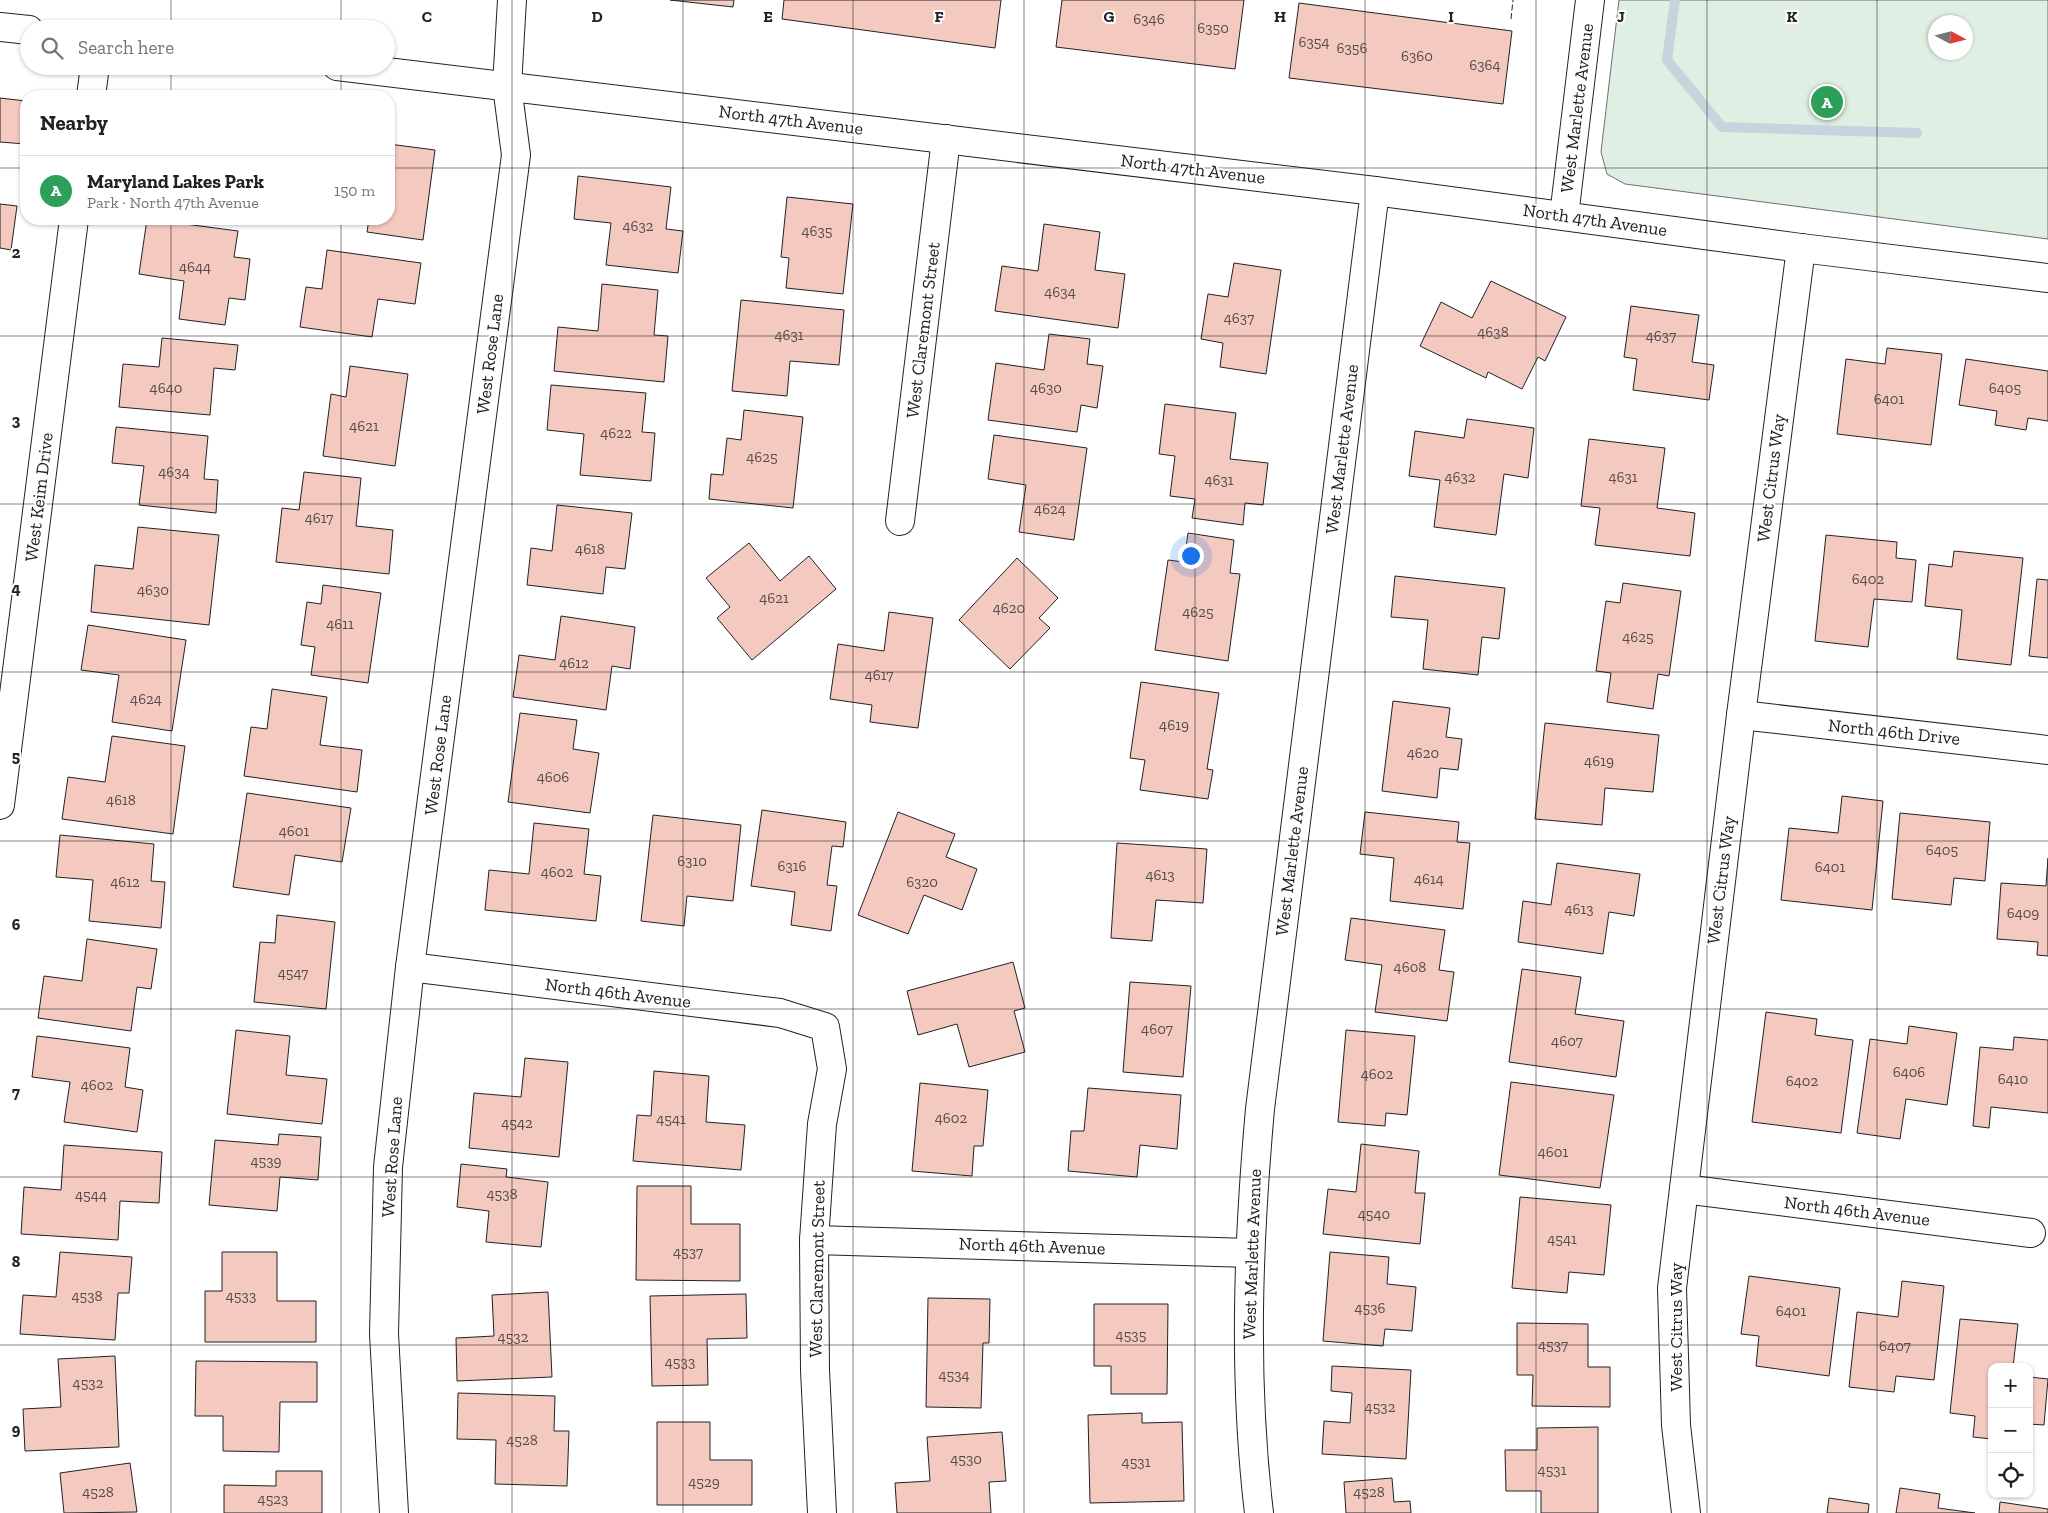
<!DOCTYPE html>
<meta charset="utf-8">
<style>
body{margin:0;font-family:"Zilla Slab",serif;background:#f6f6f6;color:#202124}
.controls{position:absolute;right:15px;bottom:15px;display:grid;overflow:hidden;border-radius:10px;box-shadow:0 1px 4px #0004}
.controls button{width:45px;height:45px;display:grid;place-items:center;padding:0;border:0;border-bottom:1px solid #e0e0e0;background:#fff;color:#202124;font:25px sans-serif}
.compass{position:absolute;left:1928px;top:15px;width:45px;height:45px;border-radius:50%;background:#fff;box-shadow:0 1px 4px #0004;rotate:97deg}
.you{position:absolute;left:1190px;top:555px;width:18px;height:18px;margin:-12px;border:4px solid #fff;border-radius:50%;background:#1a73e8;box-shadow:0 0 0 8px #1a73e833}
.badge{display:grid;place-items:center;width:32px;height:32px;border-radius:50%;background:#c62828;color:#fff;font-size:16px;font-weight:700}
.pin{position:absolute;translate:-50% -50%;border:2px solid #fff;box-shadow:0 1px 5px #0006}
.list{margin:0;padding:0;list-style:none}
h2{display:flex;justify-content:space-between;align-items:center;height:65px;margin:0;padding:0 20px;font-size:21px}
h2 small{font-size:16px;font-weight:400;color:#757577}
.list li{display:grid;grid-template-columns:32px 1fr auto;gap:15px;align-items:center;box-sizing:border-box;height:70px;padding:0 20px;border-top:1px solid #e0e0e0}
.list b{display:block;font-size:19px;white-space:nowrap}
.list p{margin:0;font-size:16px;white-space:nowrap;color:#757577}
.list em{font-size:16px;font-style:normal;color:#757577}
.icon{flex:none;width:28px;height:28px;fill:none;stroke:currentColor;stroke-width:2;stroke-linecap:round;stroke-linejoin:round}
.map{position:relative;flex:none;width:2048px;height:1513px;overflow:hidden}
.search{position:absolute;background:#fff;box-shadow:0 1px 4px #0004;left:20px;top:20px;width:375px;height:55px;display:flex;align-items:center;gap:12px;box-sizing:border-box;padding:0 18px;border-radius:28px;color:#757577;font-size:19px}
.panel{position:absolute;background:#fff;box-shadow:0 1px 4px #0004;left:20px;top:90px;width:375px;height:135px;border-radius:20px}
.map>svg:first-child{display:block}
.green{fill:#e0efe3;stroke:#6f6f6f;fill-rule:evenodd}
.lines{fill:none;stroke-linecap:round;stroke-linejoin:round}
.stream{stroke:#c7d3dd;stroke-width:10}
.building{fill:#f3c9c0;stroke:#222}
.minor-casing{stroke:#222;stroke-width:30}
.tertiary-casing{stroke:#222;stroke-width:30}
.minor{stroke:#fff;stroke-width:28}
.tertiary{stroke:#fff;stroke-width:28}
.fence{stroke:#222;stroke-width:1;stroke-dasharray:6 2.5;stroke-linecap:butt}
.grid{fill:none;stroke:#222;stroke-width:1;stroke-opacity:0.55}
.labels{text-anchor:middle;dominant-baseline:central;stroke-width:4;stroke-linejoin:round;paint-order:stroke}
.number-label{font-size:15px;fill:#564c4a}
.street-label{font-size:18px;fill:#222;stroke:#fff}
.grid-label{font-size:16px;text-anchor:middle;font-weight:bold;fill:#222;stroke:#fff;stroke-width:4;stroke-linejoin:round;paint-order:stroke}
</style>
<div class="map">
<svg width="2048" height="1513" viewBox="0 0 2048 1513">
<rect width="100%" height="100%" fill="#fff"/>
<path class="green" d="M1619,0H2048V239L1625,184L1607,174L1601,152ZM1936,22H1966V52H1936Z"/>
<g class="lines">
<polyline class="stream" points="1675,0 1667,60 1722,127 1917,133"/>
</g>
<g class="building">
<polygon points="670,0 734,0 733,7"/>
<polygon points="784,0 1001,0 995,48 782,19"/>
<polygon points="1062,0 1244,0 1235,69 1056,47"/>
<polygon points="1299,3 1512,31 1503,104 1289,78"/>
<polygon points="0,98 26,101 25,144 0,142"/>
<polygon points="389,144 435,150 423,240 367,232 369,219 389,219"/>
<polygon points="578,176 671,187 666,229 683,231 678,273 606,265 611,223 574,219"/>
<polygon points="787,197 853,204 843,294 786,288 789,258 781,257"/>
<polygon points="0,204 17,206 11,250 0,248"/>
<polygon points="147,219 238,231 234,257 250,259 245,300 229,298 225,325 179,319 184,281 139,274"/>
<polygon points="1044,224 1100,232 1095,270 1125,274 1118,328 995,311 1002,266 1038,271"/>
<polygon points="327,250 421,263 415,304 378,299 372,337 300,327 306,287 322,289"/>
<polygon points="1234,263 1281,270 1266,374 1220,367 1223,343 1201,339 1208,294 1228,297"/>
<polygon points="1491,281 1566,317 1545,361 1538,357 1522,389 1488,372 1486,378 1420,346 1441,302 1472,318"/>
<polygon points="602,284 658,290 654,335 668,336 664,382 554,371 558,327 598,331"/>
<polygon points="741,300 844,310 839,365 790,361 787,396 732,391"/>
<polygon points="1631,306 1699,315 1692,362 1714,365 1709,400 1633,390 1637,359 1624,357"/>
<polygon points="1049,334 1090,339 1087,364 1103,366 1097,408 1081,405 1077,432 988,420 996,363 1044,370"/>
<polygon points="162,338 238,345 235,370 214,368 210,415 119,407 123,364 159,367"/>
<polygon points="1887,348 1942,354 1931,445 1837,434 1846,359 1885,364"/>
<polygon points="1966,359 2048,371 2048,421 2028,418 2026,430 1995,425 1997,411 1959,405"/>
<polygon points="350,366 408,374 395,466 323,456 331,394 346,397"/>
<polygon points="551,385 646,393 642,432 655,433 651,481 580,475 584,434 547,430"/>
<polygon points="1165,404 1236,413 1230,459 1268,463 1263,505 1245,503 1243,525 1192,518 1195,499 1170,496 1175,456 1159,454"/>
<polygon points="744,410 803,417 793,508 709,499 711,474 723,475 727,438 741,440"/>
<polygon points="1467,419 1534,428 1528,478 1504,474 1496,535 1434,527 1440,480 1409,476 1415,431 1464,438"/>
<polygon points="116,427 208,436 204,479 218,480 216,513 139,505 144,466 112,463"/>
<polygon points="994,435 1087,448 1074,540 1019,532 1026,485 988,479"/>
<polygon points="1589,439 1665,448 1657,508 1695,513 1690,556 1595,545 1600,508 1581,506"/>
<polygon points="304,472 361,478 356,526 393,530 389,574 276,562 282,508 299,510"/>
<polygon points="557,505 632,513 625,569 606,567 603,594 527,585 531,548 552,551"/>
<polygon points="138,527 219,535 209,625 91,612 95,565 133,569"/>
<polygon points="1188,533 1234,540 1230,573 1240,574 1228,661 1155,650 1168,560 1184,562"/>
<polygon points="1826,535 1897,542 1896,558 1916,560 1912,602 1874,599 1868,647 1815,641"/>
<polygon points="749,543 780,581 809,556 836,589 752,660 717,618 730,607 706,578"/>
<polygon points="1954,551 2023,558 2011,665 1957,659 1962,610 1925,606 1929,564 1952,567"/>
<polygon points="1017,558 1058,598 1039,618 1050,628 1010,669 959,620"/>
<polygon points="1395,576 1505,588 1499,639 1482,637 1478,675 1423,669 1428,620 1391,617"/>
<polygon points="2037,579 2048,580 2048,658 2029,656"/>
<polygon points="1623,583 1681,591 1669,676 1658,674 1653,709 1607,702 1611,673 1596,671 1606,601 1620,603"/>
<polygon points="323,585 381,593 368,683 311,675 315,647 301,645 307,602 321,604"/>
<polygon points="889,612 933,618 918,728 870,722 872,705 830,699 838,644 884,651"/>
<polygon points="561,616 635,627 630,669 612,666 606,710 513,697 519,655 555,660"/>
<polygon points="88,625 186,640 172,731 112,722 119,675 81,670"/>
<polygon points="1141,682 1219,693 1207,769 1213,770 1208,799 1140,790 1145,760 1130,758"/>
<polygon points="272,689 327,697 320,745 362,750 357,792 244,776 251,727 267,729"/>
<polygon points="1393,701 1450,708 1446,737 1462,739 1458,770 1440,768 1437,798 1382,791"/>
<polygon points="520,713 577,720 573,749 599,753 590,813 508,802"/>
<polygon points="1545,723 1659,735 1653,792 1605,788 1602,825 1535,819"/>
<polygon points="112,736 185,746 173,834 62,819 68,777 105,782"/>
<polygon points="247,793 351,808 342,862 295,855 289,895 233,887"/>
<polygon points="1842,796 1883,801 1872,910 1781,900 1789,828 1838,833"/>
<polygon points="762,810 846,822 843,847 832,846 827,885 837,886 831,931 791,925 795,892 751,886"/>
<polygon points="898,812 955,834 946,857 977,869 962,910 924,895 908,934 858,915"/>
<polygon points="1365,812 1459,822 1457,842 1470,843 1463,909 1390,901 1394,858 1360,854"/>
<polygon points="1900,813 1990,822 1985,881 1954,878 1951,905 1892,899"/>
<polygon points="653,815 741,825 733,901 687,896 684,926 641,921"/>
<polygon points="534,823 589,829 584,874 601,876 596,921 485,910 489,870 529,874"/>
<polygon points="60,835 154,844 151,881 165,882 161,928 89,921 93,880 56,877"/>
<polygon points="1117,843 1207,849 1203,903 1156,900 1152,941 1111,938"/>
<polygon points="2048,858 2048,956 2037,955 2038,942 1997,939 2001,883 2046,886"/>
<polygon points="1557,863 1640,874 1634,916 1609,912 1603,954 1518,942 1523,901 1551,905"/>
<polygon points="277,915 335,922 326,1009 254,1002 260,942 275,943"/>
<polygon points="1351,918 1445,930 1439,970 1454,972 1447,1021 1375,1012 1382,965 1345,960"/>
<polygon points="87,939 157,949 151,989 137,987 131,1031 38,1018 44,976 82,981"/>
<polygon points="1013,962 1025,1008 1014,1011 1025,1052 969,1067 957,1024 918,1035 907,991"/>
<polygon points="1522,969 1581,977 1575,1014 1624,1021 1616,1077 1509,1062"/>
<polygon points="1130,982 1191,986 1183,1077 1123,1072"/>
<polygon points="1766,1012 1817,1019 1815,1035 1853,1040 1841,1133 1752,1122"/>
<polygon points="1909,1026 1957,1033 1947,1105 1906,1099 1900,1139 1857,1133 1870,1039 1907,1044"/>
<polygon points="236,1030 290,1036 286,1075 327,1079 322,1124 227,1114"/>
<polygon points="1346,1030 1415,1036 1407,1115 1386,1113 1385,1126 1338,1122"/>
<polygon points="37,1036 130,1048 125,1087 143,1090 137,1132 64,1122 70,1082 32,1077"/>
<polygon points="2014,1037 2048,1040 2048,1113 1991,1107 1989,1128 1973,1126 1980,1047 2013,1050"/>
<polygon points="525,1058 568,1062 559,1157 469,1148 474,1093 521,1097"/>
<polygon points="654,1071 709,1076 706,1122 745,1125 741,1170 633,1161 637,1115 651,1116"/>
<polygon points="1511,1082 1614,1095 1600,1188 1499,1175"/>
<polygon points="920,1083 988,1090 983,1146 974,1146 972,1176 912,1171"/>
<polygon points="1088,1088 1181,1095 1177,1149 1140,1145 1137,1177 1068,1171 1071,1131 1084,1131"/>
<polygon points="279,1134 321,1137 318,1180 280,1177 277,1211 209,1205 215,1140 278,1145"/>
<polygon points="1361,1144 1419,1151 1415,1193 1425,1193 1420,1244 1323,1234 1328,1189 1356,1192"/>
<polygon points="64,1145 162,1152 159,1203 120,1201 118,1240 21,1234 24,1187 61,1190"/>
<polygon points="461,1164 507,1169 506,1177 548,1182 541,1247 486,1242 489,1211 457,1207"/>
<polygon points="637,1186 691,1186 691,1224 740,1224 740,1281 636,1280"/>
<polygon points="1520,1197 1611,1205 1604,1275 1569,1272 1567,1293 1512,1288"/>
<polygon points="60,1252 132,1257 129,1293 118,1293 115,1340 20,1334 23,1295 56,1297"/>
<polygon points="222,1252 277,1252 277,1301 316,1301 316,1342 205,1342 205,1291 222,1291"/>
<polygon points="1330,1252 1389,1257 1387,1284 1416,1287 1412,1331 1385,1329 1383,1346 1323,1341"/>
<polygon points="1749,1276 1840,1288 1829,1376 1756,1366 1759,1336 1741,1334"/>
<polygon points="1902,1281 1944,1286 1934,1380 1896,1376 1894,1392 1849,1387 1857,1312 1898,1317"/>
<polygon points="548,1292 552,1377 457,1381 456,1338 494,1336 492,1295"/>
<polygon points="746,1294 747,1338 707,1339 708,1385 652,1386 650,1296"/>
<polygon points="928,1298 990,1299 989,1343 983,1343 981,1408 926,1407"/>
<polygon points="1094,1304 1168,1304 1167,1394 1111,1394 1111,1366 1094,1366"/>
<polygon points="1960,1319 2018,1324 2013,1367 1992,1367 1992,1439 1973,1437 1975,1416 1950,1413"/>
<polygon points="1517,1323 1588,1324 1588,1367 1610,1367 1610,1407 1532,1406 1533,1375 1517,1375"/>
<polygon points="115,1356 119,1447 25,1451 23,1409 61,1407 58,1359"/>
<polygon points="196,1361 317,1362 317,1402 280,1402 279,1452 223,1451 223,1416 195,1416"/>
<polygon points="1332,1366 1411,1370 1406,1459 1322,1454 1324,1421 1350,1423 1352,1393 1331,1391"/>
<polygon points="2029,1377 2048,1379 2044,1425 2029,1424"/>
<polygon points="458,1393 555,1396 554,1431 569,1431 567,1486 495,1484 496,1440 457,1439"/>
<polygon points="1142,1413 1142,1423 1182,1422 1184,1501 1090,1503 1088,1415"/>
<polygon points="657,1422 710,1422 710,1460 752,1460 752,1505 657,1505"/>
<polygon points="1598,1427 1598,1513 1541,1513 1541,1491 1506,1491 1505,1450 1537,1450 1537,1428"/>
<polygon points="1002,1432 1006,1481 989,1482 991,1513 897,1513 895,1483 930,1481 927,1437"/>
<polygon points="130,1463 137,1512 64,1513 60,1473"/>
<polygon points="276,1471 322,1471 322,1513 224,1513 224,1485 276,1486"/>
<polygon points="1392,1478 1394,1502 1410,1501 1411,1513 1346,1513 1344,1482"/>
<polygon points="1900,1488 1940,1494 1938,1508 1975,1513 1896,1513"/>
<polygon points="1829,1498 1869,1504 1868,1513 1827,1513"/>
<polygon points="2000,1502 2048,1509 2048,1513 1999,1513"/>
</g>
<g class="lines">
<defs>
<g id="minor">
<polyline points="91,96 95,66"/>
<polyline points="1564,216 1590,0"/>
<polyline points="900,521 946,139"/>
<polyline points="1741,715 2048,750"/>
<polyline points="0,805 74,219"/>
<polyline points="410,967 780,1013 825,1027 832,1069 822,1124 814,1240 815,1370 822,1513"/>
<polyline points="1684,1189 2031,1233"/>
<polyline points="814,1240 1250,1253"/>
<polyline points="394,1513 384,1334 388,1167 410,967 516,155 507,86 512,0"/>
<path d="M1259,1513C1243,1379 1248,1243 1260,1109L1375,191"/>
<polyline points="1686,1513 1676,1425 1672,1288 1741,715 1801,248"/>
</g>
<g id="tertiary">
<polyline points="0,27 29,30"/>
<polyline points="337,66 1375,191 1801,248 2048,278"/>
</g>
</defs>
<use href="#minor" class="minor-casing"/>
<use href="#tertiary" class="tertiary-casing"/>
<use href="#minor" class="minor"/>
<use href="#tertiary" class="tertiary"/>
<polyline class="fence" points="1511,19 1513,0"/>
</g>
<path class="grid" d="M171,0V29M341,0V29M512,0V1513M683,0V1513M853,0V1513M1024,0V1513M1195,0V1513M1365,0V1513M1536,0V1513M1707,0V1513M1877,0V1513M171,66V96M341,66V96M0,168H26M389,168H2048M171,219V1513M341,219V1513M0,336H2048M0,504H2048M0,672H2048M0,841H2048M0,1009H2048M0,1177H2048M0,1345H2048"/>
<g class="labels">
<g class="number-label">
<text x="1149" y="19">6346</text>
<text x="1213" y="28">6350</text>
<text x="1314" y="42">6354</text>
<text x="1352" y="48">6356</text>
<text x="1417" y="56">6360</text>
<text x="1485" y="65">6364</text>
<text x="638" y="226">4632</text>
<text x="817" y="231">4635</text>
<text x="195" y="267">4644</text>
<text x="1060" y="292">4634</text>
<text x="1239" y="318">4637</text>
<text x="1493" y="332">4638</text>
<text x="789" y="335">4631</text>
<text x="1661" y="336">4637</text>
<text x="166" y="388">4640</text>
<text x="1046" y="388">4630</text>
<text x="2005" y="388">6405</text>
<text x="1889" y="399">6401</text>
<text x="364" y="426">4621</text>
<text x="616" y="433">4622</text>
<text x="762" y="457">4625</text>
<text x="174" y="472">4634</text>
<text x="1460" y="477">4632</text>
<text x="1623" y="477">4631</text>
<text x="1219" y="480">4631</text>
<text x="1050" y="509">4624</text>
<text x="319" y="518">4617</text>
<text x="590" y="549">4618</text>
<text x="1868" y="579">6402</text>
<text x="153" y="590">4630</text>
<text x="774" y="598">4621</text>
<text x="1009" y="608">4620</text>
<text x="1198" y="612">4625</text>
<text x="340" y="624">4611</text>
<text x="1638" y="637">4625</text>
<text x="574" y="663">4612</text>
<text x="879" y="675">4617</text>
<text x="146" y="699">4624</text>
<text x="1174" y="725">4619</text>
<text x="1423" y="753">4620</text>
<text x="1599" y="761">4619</text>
<text x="553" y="777">4606</text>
<text x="121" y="800">4618</text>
<text x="294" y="831">4601</text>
<text x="1942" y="850">6405</text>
<text x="692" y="861">6310</text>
<text x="792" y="866">6316</text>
<text x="1830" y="867">6401</text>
<text x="557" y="872">4602</text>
<text x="1160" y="875">4613</text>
<text x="1429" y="879">4614</text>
<text x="125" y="882">4612</text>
<text x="922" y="882">6320</text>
<text x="1579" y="909">4613</text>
<text x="2023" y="913">6409</text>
<text x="1410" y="967">4608</text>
<text x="293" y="973">4547</text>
<text x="1157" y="1029">4607</text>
<text x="1567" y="1041">4607</text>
<text x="1909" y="1072">6406</text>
<text x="1377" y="1074">4602</text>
<text x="2013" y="1079">6410</text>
<text x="1802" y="1081">6402</text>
<text x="97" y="1085">4602</text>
<text x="951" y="1118">4602</text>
<text x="671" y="1119">4541</text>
<text x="517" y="1123">4542</text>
<text x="1553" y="1152">4601</text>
<text x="266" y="1161">4539</text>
<text x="502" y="1194">4538</text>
<text x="91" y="1195">4544</text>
<text x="1374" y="1214">4540</text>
<text x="1562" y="1239">4541</text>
<text x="688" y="1252">4537</text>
<text x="87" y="1296">4538</text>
<text x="241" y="1296">4533</text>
<text x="1370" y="1308">4536</text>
<text x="1791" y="1311">6401</text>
<text x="1131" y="1335">4535</text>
<text x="513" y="1337">4532</text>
<text x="1553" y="1345">4537</text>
<text x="1895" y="1346">6407</text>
<text x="680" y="1362">4533</text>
<text x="954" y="1375">4534</text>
<text x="88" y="1383">4532</text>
<text x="1380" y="1407">4532</text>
<text x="522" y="1440">4528</text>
<text x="966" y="1459">4530</text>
<text x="1136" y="1462">4531</text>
<text x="1552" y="1470">4531</text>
<text x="704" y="1482">4529</text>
<text x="98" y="1492">4528</text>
<text x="1369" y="1492">4528</text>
<text x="273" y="1499">4523</text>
</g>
<g class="street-label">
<text transform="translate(1577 108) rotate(-83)">West Marlette Avenue</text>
<text transform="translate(791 120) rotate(7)">North 47th Avenue</text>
<text transform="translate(1193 169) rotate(7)">North 47th Avenue</text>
<text transform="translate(1595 220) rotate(8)">North 47th Avenue</text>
<text transform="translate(923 330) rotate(-83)">West Claremont Street</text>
<text transform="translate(490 354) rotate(-83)">West Rose Lane</text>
<text transform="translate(1342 449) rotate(-83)">West Marlette Avenue</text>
<text transform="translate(1771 478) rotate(-83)">West Citrus Way</text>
<text transform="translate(39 497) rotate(-83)">West Keim Drive</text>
<text transform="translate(1894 732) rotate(6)">North 46th Drive</text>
<text transform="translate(438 755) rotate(-83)">West Rose Lane</text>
<text transform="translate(1292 851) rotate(-83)">West Marlette Avenue</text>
<text transform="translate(1721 880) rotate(-83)">West Citrus Way</text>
<text transform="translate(618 993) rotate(7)">North 46th Avenue</text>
<text transform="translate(392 1157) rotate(-86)">West Rose Lane</text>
<text transform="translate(1857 1211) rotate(7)">North 46th Avenue</text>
<text transform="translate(1032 1246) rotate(2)">North 46th Avenue</text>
<text transform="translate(1252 1254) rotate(-88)">West Marlette Avenue</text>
<text transform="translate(817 1269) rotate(-89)">West Claremont Street</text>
<text transform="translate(1676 1327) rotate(-90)">West Citrus Way</text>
</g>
</g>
<g class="grid-label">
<text x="427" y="22">C</text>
<text x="597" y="22">D</text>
<text x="768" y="22">E</text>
<text x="939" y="22">F</text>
<text x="1109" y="22">G</text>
<text x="1280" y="22">H</text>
<text x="1451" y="22">I</text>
<text x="1621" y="22">J</text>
<text x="1792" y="22">K</text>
<text x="16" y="258">2</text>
<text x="16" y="426">3</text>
<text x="16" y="594">4</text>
<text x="16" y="762">5</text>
<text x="16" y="930">6</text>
<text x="16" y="1098">7</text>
<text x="16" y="1267">8</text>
<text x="16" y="1435">9</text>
</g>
</svg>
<div class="controls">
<button>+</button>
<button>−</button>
<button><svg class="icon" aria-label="locate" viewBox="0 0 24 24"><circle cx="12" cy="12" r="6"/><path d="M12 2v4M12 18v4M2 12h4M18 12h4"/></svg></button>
</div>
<svg class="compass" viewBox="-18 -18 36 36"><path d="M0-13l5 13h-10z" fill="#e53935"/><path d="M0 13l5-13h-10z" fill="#757577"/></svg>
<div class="you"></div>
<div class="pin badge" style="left:1827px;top:102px;background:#2e9e5b">A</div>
<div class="search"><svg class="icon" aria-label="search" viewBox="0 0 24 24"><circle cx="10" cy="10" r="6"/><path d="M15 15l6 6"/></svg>Search here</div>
<section class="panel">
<h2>Nearby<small></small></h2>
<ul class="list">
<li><span class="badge" style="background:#2e9e5b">A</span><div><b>Maryland Lakes Park</b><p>Park · North 47th Avenue</p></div><em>150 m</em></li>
</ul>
</section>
</div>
